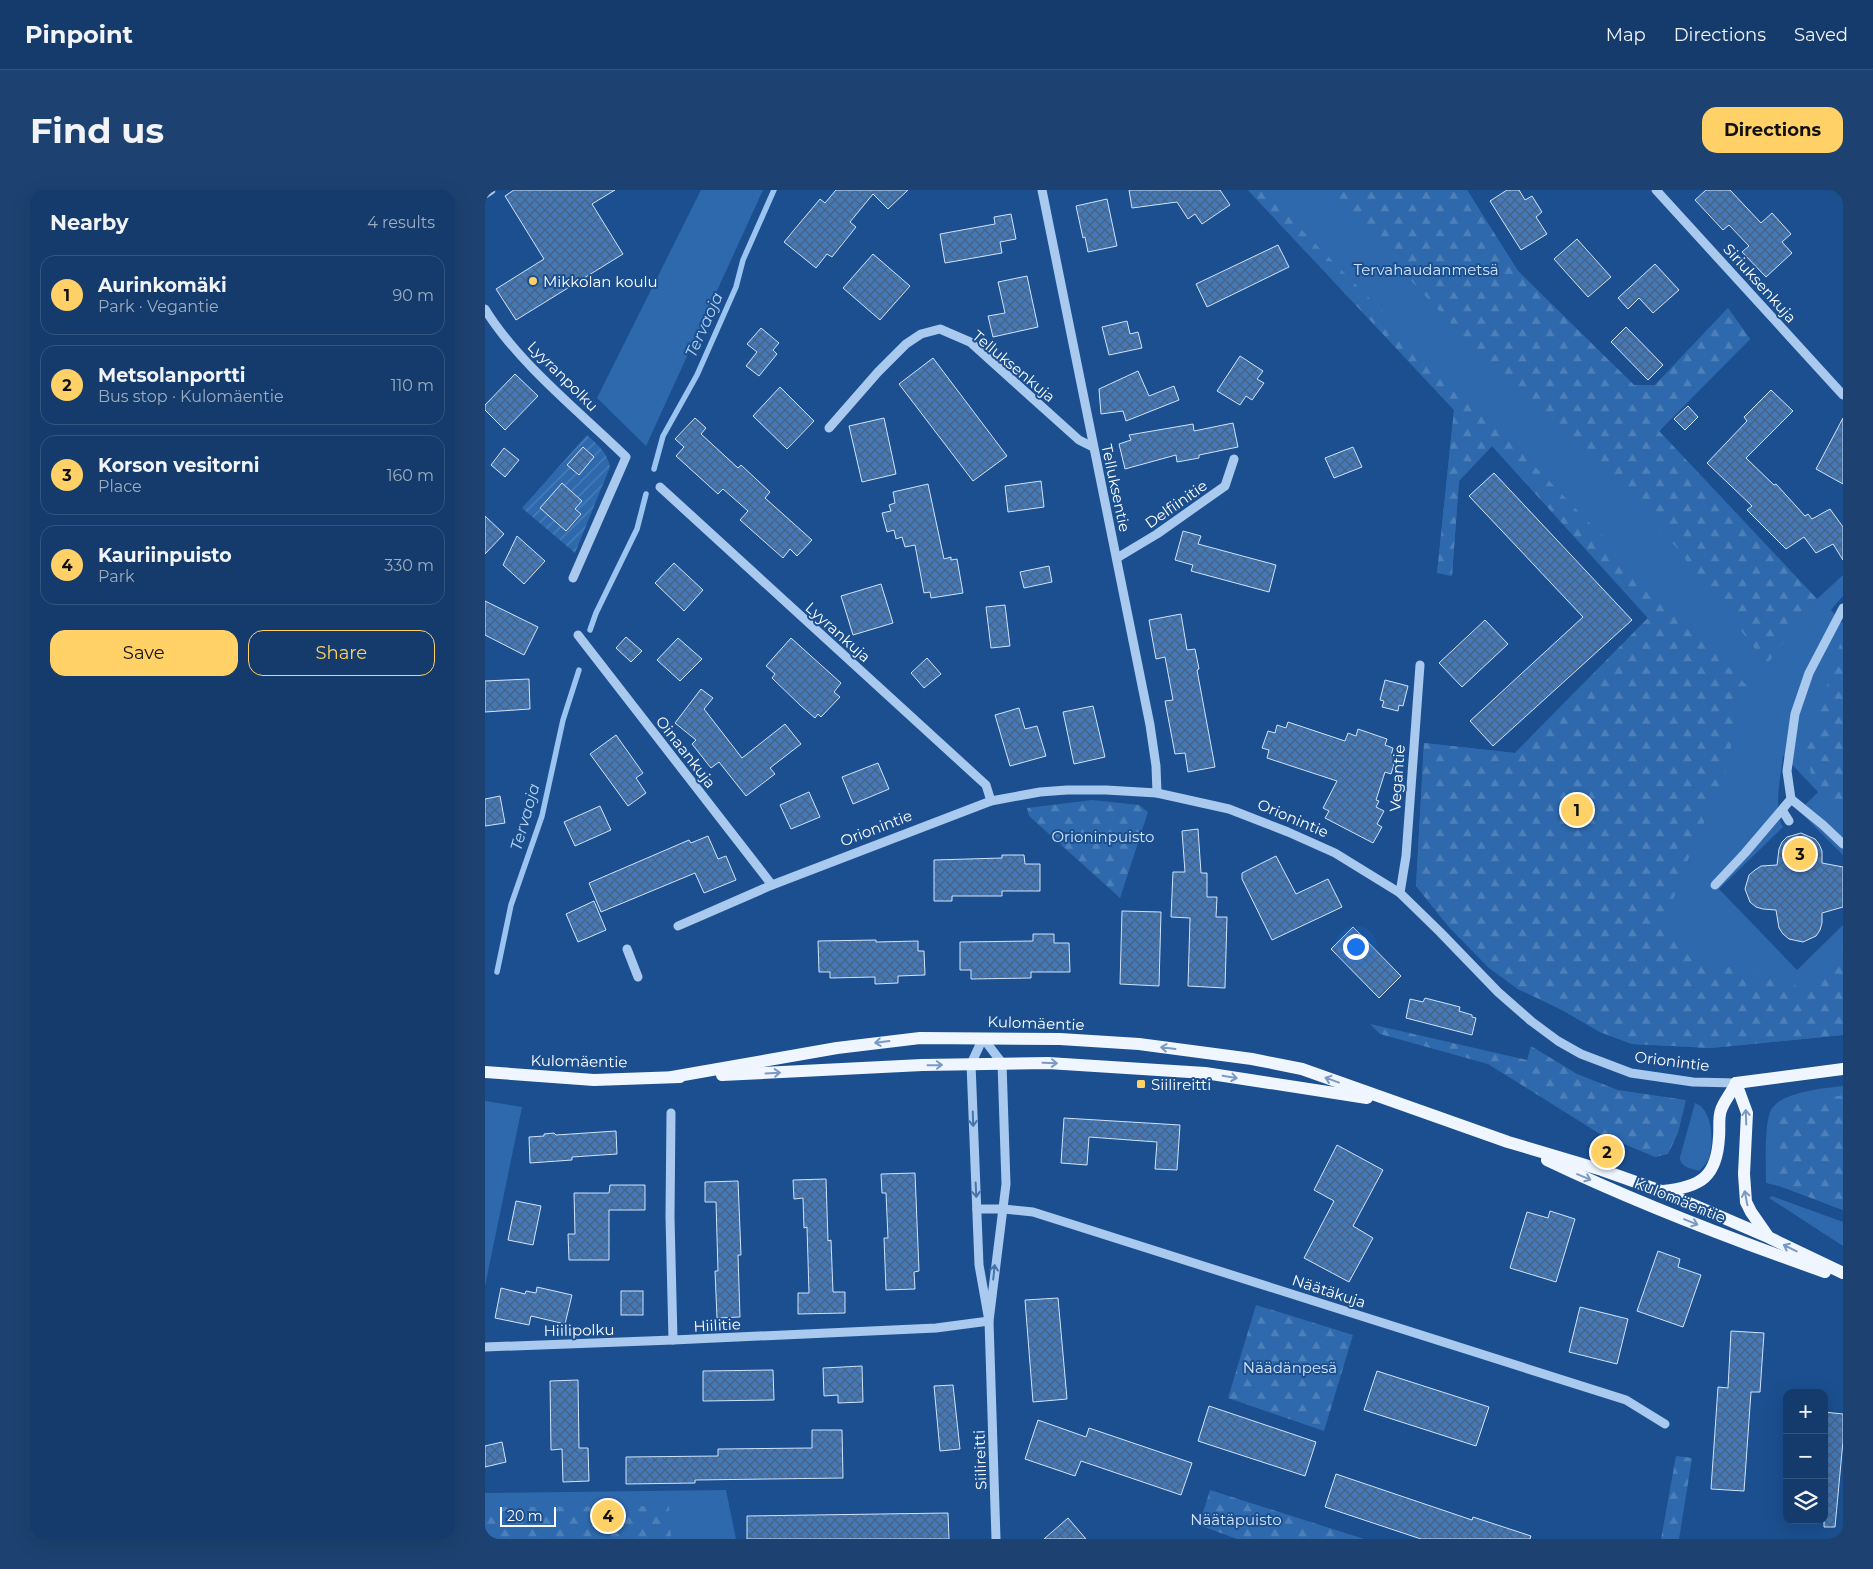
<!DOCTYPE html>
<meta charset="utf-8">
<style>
body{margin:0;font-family:Montserrat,sans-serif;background:#1d4271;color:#f1f3f6}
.controls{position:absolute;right:15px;bottom:15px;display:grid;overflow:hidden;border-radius:10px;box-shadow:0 5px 20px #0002}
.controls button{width:45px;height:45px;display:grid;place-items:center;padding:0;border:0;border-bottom:1px solid #33557e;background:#143b6b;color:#f1f3f6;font:25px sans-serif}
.scale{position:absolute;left:15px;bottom:12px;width:56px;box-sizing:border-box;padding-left:5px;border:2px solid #fff;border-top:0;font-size:14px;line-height:18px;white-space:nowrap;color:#fff;-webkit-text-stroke:4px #1b4f8f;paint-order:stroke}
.you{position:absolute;left:870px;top:756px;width:18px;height:18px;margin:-12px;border:4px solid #fff;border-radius:50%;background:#1a73e8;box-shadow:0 0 0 8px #1a73e833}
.badge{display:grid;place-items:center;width:32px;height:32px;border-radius:50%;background:#ffd166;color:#111;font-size:16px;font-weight:700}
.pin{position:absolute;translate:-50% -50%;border:2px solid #fff;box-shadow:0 1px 5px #0006}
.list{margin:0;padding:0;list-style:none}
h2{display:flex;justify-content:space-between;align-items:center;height:65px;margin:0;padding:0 20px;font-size:21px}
h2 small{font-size:16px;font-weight:400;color:#9dadc1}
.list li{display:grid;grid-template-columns:32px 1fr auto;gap:15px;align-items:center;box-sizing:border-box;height:80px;margin:0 10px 10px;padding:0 10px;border:1px solid #33557e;border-radius:15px}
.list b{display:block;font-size:19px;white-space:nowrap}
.list p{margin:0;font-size:16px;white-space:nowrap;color:#9dadc1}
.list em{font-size:16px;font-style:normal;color:#9dadc1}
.actions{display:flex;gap:10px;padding:15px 20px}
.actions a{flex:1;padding:11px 0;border:1px solid #ffd166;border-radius:15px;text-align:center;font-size:18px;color:#ffd166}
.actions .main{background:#ffd166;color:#111}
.icon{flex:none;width:28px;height:28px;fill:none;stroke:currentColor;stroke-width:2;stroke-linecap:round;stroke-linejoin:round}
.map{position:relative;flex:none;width:1358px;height:1349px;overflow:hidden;border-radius:15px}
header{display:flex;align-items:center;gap:30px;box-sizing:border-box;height:70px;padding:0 25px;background:#143b6b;border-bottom:1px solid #33557e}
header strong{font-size:24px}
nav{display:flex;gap:28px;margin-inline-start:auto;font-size:18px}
.intro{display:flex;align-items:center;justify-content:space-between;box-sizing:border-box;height:120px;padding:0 30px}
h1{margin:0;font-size:35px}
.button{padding:12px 22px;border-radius:15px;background:#ffd166;color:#111;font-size:18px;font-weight:700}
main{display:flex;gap:30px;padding:0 30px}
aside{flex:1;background:#143b6b;border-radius:15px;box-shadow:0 5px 20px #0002}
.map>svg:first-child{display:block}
.green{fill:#2e69ad}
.forest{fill:url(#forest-firs)}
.garden{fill:url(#garden-furrows)}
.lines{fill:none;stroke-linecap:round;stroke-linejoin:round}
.stream{stroke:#9cc4f0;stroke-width:5.5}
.building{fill:url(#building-cross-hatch);stroke:#cfe3fa}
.minor{stroke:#a9c9ee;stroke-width:9}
.major{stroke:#f0f6ff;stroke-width:12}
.oneway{stroke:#7b9ac1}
.oneway2{stroke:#4674ac}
.poi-dot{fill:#ffd166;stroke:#1b4f8f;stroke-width:2}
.labels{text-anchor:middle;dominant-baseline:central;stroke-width:4;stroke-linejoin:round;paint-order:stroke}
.park-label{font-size:15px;fill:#cfe3fa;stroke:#1b4f8f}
.poi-label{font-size:15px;fill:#fff;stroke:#1b4f8f;text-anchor:start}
.street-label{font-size:15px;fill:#fff;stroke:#1b4f8f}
.water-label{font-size:16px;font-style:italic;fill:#b5d3f5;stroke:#1b4f8f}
</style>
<header>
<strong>Pinpoint</strong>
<nav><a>Map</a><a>Directions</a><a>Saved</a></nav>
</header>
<div class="intro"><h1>Find us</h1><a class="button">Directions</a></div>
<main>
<aside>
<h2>Nearby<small>4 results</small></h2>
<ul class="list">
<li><span class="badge">1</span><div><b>Aurinkomäki</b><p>Park · Vegantie</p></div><em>90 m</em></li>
<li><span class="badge">2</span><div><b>Metsolanportti</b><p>Bus stop · Kulomäentie</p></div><em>110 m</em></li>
<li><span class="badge">3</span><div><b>Korson vesitorni</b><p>Place</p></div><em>160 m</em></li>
<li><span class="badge">4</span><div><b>Kauriinpuisto</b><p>Park</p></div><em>330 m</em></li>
</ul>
<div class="actions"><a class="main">Save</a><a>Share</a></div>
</aside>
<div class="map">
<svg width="1358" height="1349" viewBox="0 0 1358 1349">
<defs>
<pattern id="forest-firs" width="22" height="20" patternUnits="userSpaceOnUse" patternTransform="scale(1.25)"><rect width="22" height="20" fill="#2e69ad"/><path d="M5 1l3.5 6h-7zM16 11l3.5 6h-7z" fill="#4d80b9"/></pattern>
<pattern id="garden-furrows" width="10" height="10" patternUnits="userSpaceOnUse" patternTransform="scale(1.25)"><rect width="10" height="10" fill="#2e69ad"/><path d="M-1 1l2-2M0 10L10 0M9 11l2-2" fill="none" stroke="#4d80b9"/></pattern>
<pattern id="building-cross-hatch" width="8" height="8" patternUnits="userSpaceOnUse" patternTransform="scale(1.25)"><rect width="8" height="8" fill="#4478b7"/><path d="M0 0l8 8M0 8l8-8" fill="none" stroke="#486282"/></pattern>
</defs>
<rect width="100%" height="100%" fill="#1b4f8f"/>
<g class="green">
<polygon points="216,0 278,0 161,256 112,208"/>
<path d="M763,0H982L1033,81L1149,195H1170L1243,118L1265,149L1174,241L1332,409L1358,385V406L1346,420L1357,433L1358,432V665L1314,621L1333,602L1298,565C1296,585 1288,620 1298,637L1234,699L1312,780L1358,735V845L1226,858L1147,854L1115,842L1077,820L1033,799L1004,778L964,737L931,696L939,553L1030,563L1163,428L1007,256L974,291L967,386L952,383L969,220Z"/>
<path d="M1358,896V1020L1297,997L1281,993C1281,976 1279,933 1286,920C1295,902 1340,898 1358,896Z"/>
<polygon points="0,911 37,917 0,1096"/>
<path d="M1210,913C1228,919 1229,953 1224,968C1222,973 1217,978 1214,981C1205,978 1195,977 1195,967Z"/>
<polygon points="1287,1006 1358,1032 1358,1056 1284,1008"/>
<polygon points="241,1300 251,1349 0,1349 0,1303"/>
</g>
<g class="forest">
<polygon points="763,0 777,0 1013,238 1264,498 1251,514 1244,574 1194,691 1179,741 1213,768 1315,797 1358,758 1358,845 1226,858 1147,854 1115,842 1077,820 1033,799 1004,778 964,737 931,696 939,553 1030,563 1163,428 1007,256 974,291 967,386 952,383 969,220"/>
<polygon points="841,0 982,0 1033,81 1149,195 1170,195 1243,118 1265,149 1174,241 1332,409 1282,474 1183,347 1038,210"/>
<polygon points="1358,445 1358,628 1343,611 1326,584 1322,559"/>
<polygon points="607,610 654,615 663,622 635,708 544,626 542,618"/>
<polygon points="885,834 1042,870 1046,856 1092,884 1133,900 1201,910 1193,943 1183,964 1170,967 1115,944 1003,874 895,844"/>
<polygon points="1358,905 1358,1020 1297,997 1287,964 1293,918"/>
<polygon points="771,1115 868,1145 839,1241 743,1208"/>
<polygon points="1191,1266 1207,1268 1194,1349 1176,1349"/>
<polygon points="725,1300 879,1349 752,1349 714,1335"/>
<polygon points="184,1316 186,1349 0,1349 0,1317"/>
</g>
<path class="garden" d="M102,245C113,255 122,262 125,277L90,363L37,318Z"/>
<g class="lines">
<g class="stream">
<polyline points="169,279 178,246 212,185 251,97 258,70 289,0"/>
<polyline points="105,440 111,423 152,339 161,304"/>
<polyline points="12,782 26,715 57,626 78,530 94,480"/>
</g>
</g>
<g class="building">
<polygon points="29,0 130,0 107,14 138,64 31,130 11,99 59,69 20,6"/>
<polygon points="351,0 423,0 403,19 388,4 365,32 371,37 347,67 342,64 331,78 299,52 335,9 340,13"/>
<polygon points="644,0 735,0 745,15 717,34 710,24 703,29 692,12 647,18"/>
<polygon points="1022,0 1034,0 1040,10 1047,6 1057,22 1051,27 1062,44 1036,60 1005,11"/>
<polygon points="1221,0 1245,0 1276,33 1287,23 1306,44 1297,52 1307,63 1281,87 1257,62 1264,56 1244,35 1238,40 1210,10"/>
<polygon points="622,9 632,56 603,62 600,47 598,48 591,16"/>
<polygon points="526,24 531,49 515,52 517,63 460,73 455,44 510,34 509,27"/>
<polygon points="1092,49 1126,87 1103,107 1069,69"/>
<polygon points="793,55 804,77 722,117 711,94"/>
<polygon points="388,64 425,96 395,130 358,98"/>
<polygon points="1170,74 1194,100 1168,123 1154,108 1143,119 1133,108"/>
<polygon points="542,86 553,137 508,147 503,126 520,123 513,92"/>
<polygon points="642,131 645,144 653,142 657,158 624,165 617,137"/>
<polygon points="1141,137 1178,175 1163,190 1126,152"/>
<polygon points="276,138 294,153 288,160 292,164 274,186 261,176 272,162 262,154"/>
<polygon points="755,166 778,181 772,189 779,193 767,210 761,206 755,215 732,201"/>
<polygon points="448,168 522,266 488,291 414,194"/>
<polygon points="653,181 664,206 689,196 694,210 641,231 638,221 616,224 614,199"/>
<polygon points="30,184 53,206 20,240 0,220 0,215"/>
<polygon points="295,197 329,231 302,259 268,226"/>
<polygon points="1286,200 1308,221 1261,268 1289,295 1291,294 1320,326 1323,324 1327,329 1345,319 1358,337 1358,370 1348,354 1331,363 1319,347 1301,359 1262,320 1267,316 1222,273 1262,231 1259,227"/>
<polygon points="1203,216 1213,227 1200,240 1189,229"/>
<polygon points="210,228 221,238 216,244 253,278 256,275 285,302 280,308 327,350 312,366 305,359 298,368 255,330 263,321 238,299 233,304 191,266 199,257 190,249"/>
<polygon points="399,228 411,284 377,292 364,236"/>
<polygon points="1358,228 1358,294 1331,279"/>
<polygon points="748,233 753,257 714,265 714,268 692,272 691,265 640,279 634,254 646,250 644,245 708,234 709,241"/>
<polygon points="98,257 109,267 94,285 82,275"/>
<polygon points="868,257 877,277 849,288 840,268"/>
<polygon points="19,258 34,270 20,287 6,275"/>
<polygon points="1009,283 1147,430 1008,556 985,531 1098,427 984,306"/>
<polygon points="556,291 559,317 523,322 520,296"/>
<polygon points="77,293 97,311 90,319 96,324 81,341 55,318"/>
<polygon points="443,294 459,369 466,367 466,370 472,369 478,403 446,408 445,402 439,403 430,355 420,357 417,347 411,349 409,340 402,342 397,323 406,321 404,315 410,313 408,302"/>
<polygon points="0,326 19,344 0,364"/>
<polygon points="698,341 716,346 713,354 791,375 784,402 706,381 708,375 690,370"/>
<polygon points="32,346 60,371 39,394 18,375"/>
<polygon points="189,373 218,400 199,421 170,393"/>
<polygon points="564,376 567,392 539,398 535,382"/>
<polygon points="396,394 408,433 368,445 356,406"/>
<polygon points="0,411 53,437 39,465 0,445"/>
<polygon points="520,415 525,456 506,458 501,417"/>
<polygon points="696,424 702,460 710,459 714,479 712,480 730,577 703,582 700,563 690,564 680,511 688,510 680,467 671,469 664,430"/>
<polygon points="1000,430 1023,454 977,497 954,473"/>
<polygon points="141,447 157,461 146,472 131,458"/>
<polygon points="193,448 217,469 195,491 172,470"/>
<polygon points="306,448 356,493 349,502 355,507 336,527 333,524 330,528 316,516 287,488 290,484 281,476"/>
<polygon points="442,468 456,484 439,498 426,483"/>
<polygon points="44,489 45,519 0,522 0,491"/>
<polygon points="900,490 923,496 918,516 914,515 913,521 897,517 899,511 895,510"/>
<polygon points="216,499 228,508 219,519 257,568 300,534 316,554 285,578 290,584 261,606 234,572 226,578 207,554 211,550 190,533"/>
<polygon points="608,516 620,567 589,574 578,522"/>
<polygon points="534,518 540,539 552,536 561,566 525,576 510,525"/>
<polygon points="803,532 860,551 863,543 871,546 873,539 902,549 900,555 908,558 906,566 911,568 906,584 900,582 891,610 894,611 891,617 899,621 892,634 897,637 888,653 840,628 844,621 838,618 852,591 782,568 784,560 777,558 783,541 790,543 792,535 801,538"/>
<polygon points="131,545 158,583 151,588 161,603 143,616 105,564"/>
<polygon points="393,573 404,599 368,614 357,587"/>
<polygon points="324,602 335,627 306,639 295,615"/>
<polygon points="15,606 20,633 0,636 0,609"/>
<polygon points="115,616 126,640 90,656 79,632"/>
<polygon points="713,639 716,683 722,683 722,707 732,707 731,727 742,727 740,798 703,796 705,728 686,727 688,682 700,682 697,641"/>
<polygon points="1316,643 1330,649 1334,654 1337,661 1337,673 1358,677 1358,717 1337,723 1337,733 1335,740 1331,746 1318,752 1304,749 1298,744 1294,738 1291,720 1278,719 1271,717 1265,712 1260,699 1264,685 1270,680 1276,676 1292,675 1294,659 1297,652 1302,647"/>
<polygon points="223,646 233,669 241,666 251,690 219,703 210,683 116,722 104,693 204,650 206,653"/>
<polygon points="517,665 539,665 540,674 555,674 555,701 517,701 517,706 467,706 467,711 449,711 449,670 517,668"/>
<polygon points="791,666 811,704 843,689 857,717 787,750 757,689 757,683"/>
<polygon points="109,711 121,740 93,752 81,724"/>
<polygon points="637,721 676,722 674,796 635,794"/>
<polygon points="868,737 916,786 894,808 846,759"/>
<polygon points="548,744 569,744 569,753 584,753 585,782 546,782 546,788 486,789 486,780 475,780 475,752 548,751"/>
<polygon points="391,750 391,752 433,751 433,761 439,761 440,785 413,786 413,793 390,794 390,787 345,788 345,782 334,782 333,751"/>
<polygon points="940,808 975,817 974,821 987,825 987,827 991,828 987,845 921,828 925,809 938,812"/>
<polygon points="579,928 695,935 692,980 670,979 672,952 604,947 602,975 576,973"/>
<polygon points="131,941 132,964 87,967 87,970 45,973 44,947 59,946 59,944 69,943 71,945"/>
<polygon points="852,955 898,980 868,1036 888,1048 864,1092 819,1068 849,1011 829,1000"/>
<polygon points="430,983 434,1081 429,1082 430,1099 401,1100 399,1048 403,1048 401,1003 397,1003 396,984"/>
<polygon points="341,989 343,1051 346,1050 348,1102 360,1102 360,1123 313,1124 313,1103 324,1103 322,1037 319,1038 318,1008 309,1009 308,990"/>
<polygon points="253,991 256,1065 253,1065 255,1127 232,1128 230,1081 233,1081 231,1012 220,1012 220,992"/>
<polygon points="125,995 160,995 160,1020 124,1020 124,1070 84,1070 83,1044 90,1044 89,1003 124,1003"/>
<polygon points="31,1011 56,1016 48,1055 23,1050"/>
<polygon points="1065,1021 1090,1029 1071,1092 1025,1078 1042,1022 1063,1028"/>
<polygon points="1173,1061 1195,1069 1193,1077 1216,1085 1198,1137 1152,1121"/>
<polygon points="52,1097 87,1105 80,1134 46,1126 44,1135 10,1128 16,1098 40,1104 41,1101 51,1103"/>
<rect x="136" y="1101" width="22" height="24"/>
<polygon points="573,1108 582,1209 548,1212 540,1110"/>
<polygon points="1095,1117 1143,1129 1132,1174 1084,1162"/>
<polygon points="1246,1141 1279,1143 1275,1202 1266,1202 1259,1301 1226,1299 1233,1197 1243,1198"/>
<polygon points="377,1176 378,1212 353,1213 353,1205 339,1206 338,1178"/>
<polygon points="288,1180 289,1210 218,1211 218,1181"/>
<polygon points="892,1181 1004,1217 991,1256 879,1220"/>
<polygon points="93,1190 94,1258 103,1258 104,1291 78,1292 77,1259 66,1260 65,1191"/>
<polygon points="468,1195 475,1259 455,1261 449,1196"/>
<polygon points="724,1216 831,1252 820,1286 713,1251"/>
<polygon points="1339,1222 1358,1224 1358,1251 1350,1337 1339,1337"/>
<polygon points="553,1230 601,1247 604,1238 707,1273 696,1305 596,1271 590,1286 540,1269"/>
<polygon points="327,1240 357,1240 358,1288 210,1290 210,1293 141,1294 141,1267 233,1266 233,1259 327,1258"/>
<polygon points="17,1252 21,1272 0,1277 0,1256"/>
<polygon points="851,1284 987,1330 988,1327 1046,1346 1045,1349 936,1349 840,1317"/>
<polygon points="463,1323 464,1349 262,1349 262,1326"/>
<polygon points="583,1328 601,1349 559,1349"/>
</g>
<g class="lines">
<g class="minor">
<polyline points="557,0 665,535 671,576 672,603"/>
<polyline points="1171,0 1358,205"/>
<polyline points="0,4 6,0"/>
<path d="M0,119C33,173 96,223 141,267L88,388"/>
<polyline points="344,238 393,182 421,154 436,144 455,139 485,152 594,250 608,257"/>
<polyline points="175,297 501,595 506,611"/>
<polyline points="632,368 672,344 740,296 749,269"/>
<polyline points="93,445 287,695"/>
<polyline points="1306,609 1302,581 1310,524 1324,483 1358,418"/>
<polyline points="1297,620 1304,631"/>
<polyline points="1230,695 1260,663 1306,609 1338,635 1358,654"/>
<polyline points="915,703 921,666 935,475"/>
<polyline points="193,736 287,695 506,611 555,602 582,600 621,600 672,603 744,619 803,642 850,663 915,703 955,742 1013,802 1046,831 1073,851 1096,864 1146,883 1208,892 1251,893"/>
<polyline points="142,759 153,787"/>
<polyline points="186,923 185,1027 188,1150 451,1138 504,1131"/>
<polyline points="492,1019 519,1019 548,1022 1141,1210 1180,1234"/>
<polyline points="504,1131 494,1075 486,874 498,848 517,873 521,994 504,1131 511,1349"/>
<polyline points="0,1157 188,1150"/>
</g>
<g class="major">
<polyline points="0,882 109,890 195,887"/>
<polyline points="237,885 437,875 563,873 720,883 882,908"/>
<polyline points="187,887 352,858 435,848 575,849 654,854 767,869 817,879 1023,952 1117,980 1176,1001 1283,1047 1358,1083"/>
<polyline points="1251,893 1262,923 1259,984 1261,1012 1266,1022 1282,1045"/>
<polyline points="1251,893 1358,879"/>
<path d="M1062,970C1152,1013 1246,1049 1340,1082"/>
<path d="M1178,1001C1216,997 1232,987 1234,947C1235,939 1233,928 1236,920C1239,911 1247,902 1251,893"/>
</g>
</g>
<defs><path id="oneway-shaft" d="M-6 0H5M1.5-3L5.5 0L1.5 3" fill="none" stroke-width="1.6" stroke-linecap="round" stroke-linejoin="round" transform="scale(1.25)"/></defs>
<g class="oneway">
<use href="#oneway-shaft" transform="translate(397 852) rotate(173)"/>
<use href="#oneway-shaft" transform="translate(683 858) rotate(-173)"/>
<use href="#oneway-shaft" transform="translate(565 873) rotate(2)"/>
<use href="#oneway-shaft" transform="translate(450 875) rotate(-1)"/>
<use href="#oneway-shaft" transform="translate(288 883) rotate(-3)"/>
<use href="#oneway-shaft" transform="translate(745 887) rotate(9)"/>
<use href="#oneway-shaft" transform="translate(847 890) rotate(-160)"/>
<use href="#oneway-shaft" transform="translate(1261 927) rotate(-92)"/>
<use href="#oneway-shaft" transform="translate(1099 987) rotate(23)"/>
<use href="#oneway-shaft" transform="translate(1261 1008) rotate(-101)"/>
<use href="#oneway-shaft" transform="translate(1206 1032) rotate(22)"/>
<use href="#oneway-shaft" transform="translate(1305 1058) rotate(-154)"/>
</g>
<g class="oneway2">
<use href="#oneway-shaft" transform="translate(488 929) rotate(88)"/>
<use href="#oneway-shaft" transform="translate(491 1000) rotate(87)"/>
<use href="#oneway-shaft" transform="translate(509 1082) rotate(-84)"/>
</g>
<g class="poi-dot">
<circle cx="48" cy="91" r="5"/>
<rect x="651" y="889" width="10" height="10" rx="2.5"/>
</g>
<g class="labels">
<g class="park-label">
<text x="941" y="79">Tervahaudanmetsä</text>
<text x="618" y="646">Orioninpuisto</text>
<text x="805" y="1177">Näädänpesä</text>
<text x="751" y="1329">Näätäpuisto</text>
</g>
<g class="poi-label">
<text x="58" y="91">Mikkolan koulu</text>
<text x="666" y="894">Siilireitti</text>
</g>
<g class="street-label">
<text transform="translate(1275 93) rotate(48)">Siriuksenkuja</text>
<text transform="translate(529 176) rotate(40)">Telluksenkuja</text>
<text transform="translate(78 186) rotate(45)">Lyyranpolku</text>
<text transform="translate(631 298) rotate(78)">Telluksentie</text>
<text transform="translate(691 314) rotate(-35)">Delfiinitie</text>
<text transform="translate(353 442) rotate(42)">Lyyrankuja</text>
<text transform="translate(201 562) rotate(52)">Oinaankuja</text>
<text transform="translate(912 588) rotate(-86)">Vegantie</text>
<text transform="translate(808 628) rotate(23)">Orionintie</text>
<text transform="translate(391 638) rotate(-21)">Orionintie</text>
<text transform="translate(551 833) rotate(2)">Kulomäentie</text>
<text transform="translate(94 871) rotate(1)">Kulomäentie</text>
<text transform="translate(1187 871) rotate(7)">Orionintie</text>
<text transform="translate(1195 1010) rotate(22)">Kulomäentie</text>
<text transform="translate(844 1101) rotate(18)">Näätäkuja</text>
<text transform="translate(232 1135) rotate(-3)">Hiilitie</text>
<text transform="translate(94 1140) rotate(-1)">Hiilipolku</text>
<text transform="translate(495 1270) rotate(-92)">Siilireitti</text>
</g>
<g class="water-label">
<text transform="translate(219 135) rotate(-66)">Tervaoja</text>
<text transform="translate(40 627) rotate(-74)">Tervaoja</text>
</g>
</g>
</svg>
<div class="controls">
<button>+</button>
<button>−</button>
<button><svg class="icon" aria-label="layers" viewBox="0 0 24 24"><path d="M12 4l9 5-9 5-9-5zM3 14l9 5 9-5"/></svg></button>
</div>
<div class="scale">20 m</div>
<div class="you"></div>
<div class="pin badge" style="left:1092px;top:620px">1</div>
<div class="pin badge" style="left:1122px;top:962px">2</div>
<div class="pin badge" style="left:1315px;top:664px">3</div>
<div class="pin badge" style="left:123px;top:1326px">4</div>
</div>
</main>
